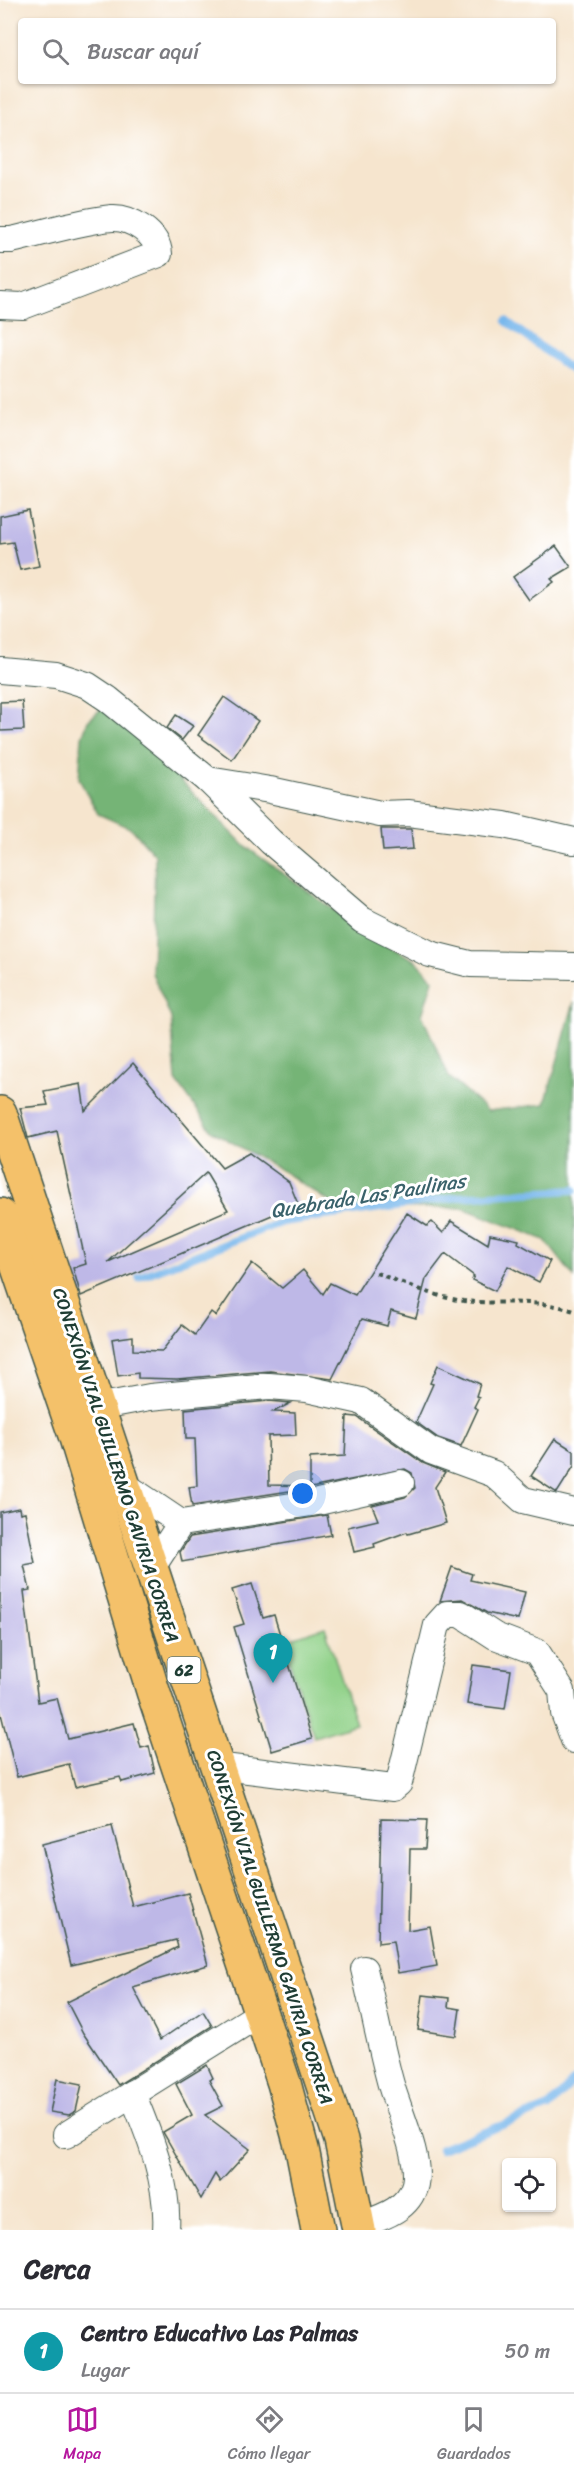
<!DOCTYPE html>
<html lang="es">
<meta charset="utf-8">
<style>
body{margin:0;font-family:Sriracha,sans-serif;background:#f2f2f3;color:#2b2b33}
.controls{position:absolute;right:18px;bottom:18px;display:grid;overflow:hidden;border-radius:6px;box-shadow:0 2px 4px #0004}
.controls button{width:54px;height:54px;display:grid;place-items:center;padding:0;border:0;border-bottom:2px solid #e1e1e2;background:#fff;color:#2b2b33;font:30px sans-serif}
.you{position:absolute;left:303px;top:1494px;width:21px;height:21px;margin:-15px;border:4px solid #fff;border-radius:50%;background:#1a73e8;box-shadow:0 0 0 9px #1a73e833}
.badge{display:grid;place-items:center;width:39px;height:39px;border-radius:50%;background:#b5179e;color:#fff;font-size:20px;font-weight:700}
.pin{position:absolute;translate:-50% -50px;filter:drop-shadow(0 2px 3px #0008)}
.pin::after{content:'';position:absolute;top:32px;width:21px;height:18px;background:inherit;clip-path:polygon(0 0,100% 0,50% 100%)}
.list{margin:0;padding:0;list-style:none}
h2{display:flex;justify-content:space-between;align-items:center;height:78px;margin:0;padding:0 24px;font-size:26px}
h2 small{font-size:20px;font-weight:400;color:#7c7c81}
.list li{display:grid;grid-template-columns:39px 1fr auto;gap:18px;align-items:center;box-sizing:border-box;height:84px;padding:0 24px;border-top:2px solid #e1e1e2}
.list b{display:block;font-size:22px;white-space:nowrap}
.list p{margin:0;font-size:20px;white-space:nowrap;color:#7c7c81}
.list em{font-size:20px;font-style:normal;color:#7c7c81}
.icon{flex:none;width:33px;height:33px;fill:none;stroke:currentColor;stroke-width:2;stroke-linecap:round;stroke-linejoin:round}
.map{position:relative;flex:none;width:574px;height:2230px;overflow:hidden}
.search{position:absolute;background:#fff;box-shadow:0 2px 4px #0004;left:18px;right:18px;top:18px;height:66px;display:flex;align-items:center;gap:15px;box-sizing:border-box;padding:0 21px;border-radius:6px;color:#7c7c81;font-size:22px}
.sheet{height:162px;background:#fff}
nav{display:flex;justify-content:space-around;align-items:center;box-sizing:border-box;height:84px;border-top:2px solid #e1e1e2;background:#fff;font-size:16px;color:#7c7c81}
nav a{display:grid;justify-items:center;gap:3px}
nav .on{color:#b5179e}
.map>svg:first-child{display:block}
.green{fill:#92d28a;stroke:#58885f;stroke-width:1.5}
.forest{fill:#75b476;stroke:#4a7855;stroke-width:1.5}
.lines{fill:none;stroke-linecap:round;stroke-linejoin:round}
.stream{stroke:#79b8ec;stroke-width:8}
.building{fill:#beb8e7;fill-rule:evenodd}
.minor-casing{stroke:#3f564b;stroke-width:28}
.highway-casing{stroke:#3f564b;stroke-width:36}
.path{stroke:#3f564b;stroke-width:4;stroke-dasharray:4.5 4.5;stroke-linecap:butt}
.minor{stroke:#fff;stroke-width:26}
.highway{stroke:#f4c16a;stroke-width:33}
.labels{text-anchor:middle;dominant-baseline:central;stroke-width:6;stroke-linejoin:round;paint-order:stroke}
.shield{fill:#fff;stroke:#627771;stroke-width:1.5}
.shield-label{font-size:16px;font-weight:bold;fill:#1f3d34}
.street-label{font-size:18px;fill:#1f3d34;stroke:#fff}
.water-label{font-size:20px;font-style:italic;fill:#3a626b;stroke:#fff}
</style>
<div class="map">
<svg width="574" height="2230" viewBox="0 0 574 2230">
<rect width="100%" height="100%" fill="#fff"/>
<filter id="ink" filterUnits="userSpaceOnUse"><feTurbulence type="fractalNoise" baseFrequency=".0167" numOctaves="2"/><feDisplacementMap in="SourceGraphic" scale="12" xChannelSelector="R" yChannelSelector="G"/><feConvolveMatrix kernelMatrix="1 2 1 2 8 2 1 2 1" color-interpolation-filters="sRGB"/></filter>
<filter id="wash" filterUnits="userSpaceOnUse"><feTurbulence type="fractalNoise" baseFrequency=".008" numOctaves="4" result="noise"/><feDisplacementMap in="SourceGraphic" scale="24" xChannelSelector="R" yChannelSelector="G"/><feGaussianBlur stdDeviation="1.35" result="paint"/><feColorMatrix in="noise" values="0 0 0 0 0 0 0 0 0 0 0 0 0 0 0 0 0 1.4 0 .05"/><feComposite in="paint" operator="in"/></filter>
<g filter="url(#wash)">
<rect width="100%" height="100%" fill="#f6e5ce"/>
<path class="green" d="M325,1627L356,1724L314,1737L283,1641Z"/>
<path class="forest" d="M101,709L119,718L245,846L373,938L417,961L433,980L422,1015L449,1077L488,1111L545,1104L574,1002V1277L545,1240L463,1208L337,1207L284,1172L212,1131L176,1080L171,1018L152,973L155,855L132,829L98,814L79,779L82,737L88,721Z"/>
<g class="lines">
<g class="stream">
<path d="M506,321L574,372"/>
<path d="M139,1277L282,1222L459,1197L574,1190"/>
<path d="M441,2149L549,2107L574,2081"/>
</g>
</g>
<g id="blocks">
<g class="building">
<path d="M28,510L39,566L20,570L13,542L0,544V516Z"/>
<path d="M556,546L571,567L551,579L554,582L529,600L513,577Z"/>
<path d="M224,697L258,721L232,760L198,735Z"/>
<path d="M22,701L24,730L0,731V702Z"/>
<path d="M176,715L193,726L182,740L167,728Z"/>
<path d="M381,829H411L413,849L383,851Z"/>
<path d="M133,1063L222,1168L249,1153L289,1182L298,1204L81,1296L73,1268L86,1264L57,1131L28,1138L20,1108L48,1105L44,1091L81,1084L85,1111ZM206,1173L228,1210L108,1262Z"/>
<path d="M407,1213L427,1226L432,1222L443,1233L451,1221L488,1244L490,1234L519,1240L518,1243L550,1261L539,1282L508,1266L495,1291L472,1280L474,1276L445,1254L426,1279L416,1318L391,1311L387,1326L362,1319L332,1379L270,1371L177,1379L138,1378V1373L118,1376L112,1339L133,1336V1350L162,1351L182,1325L195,1335L211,1312L216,1316L252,1263L282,1288L303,1270L323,1294L330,1283L355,1295Z"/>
<path d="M438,1365L480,1384L476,1396L479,1397L474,1407L478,1409L461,1446L438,1438L416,1422L433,1384L430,1383Z"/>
<path d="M269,1401L291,1403L273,1412L295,1413L296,1435L268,1436L269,1485L310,1486V1458L345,1456L347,1416L357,1417L423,1463L445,1472L435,1487L446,1523L408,1534L407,1532L374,1544L375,1547L354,1552L348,1527L378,1520L372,1505L405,1497L415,1488L412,1473L405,1469L315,1487L192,1506L189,1487L197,1486L195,1439H186L185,1409Z"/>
<path d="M555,1439L574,1451V1466L557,1493L531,1476Z"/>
<path d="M19,1508L20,1513L25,1512L35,1563L24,1565L30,1590L24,1591L38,1702L57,1698L68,1739L134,1723L141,1748L149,1746L155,1773L122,1782L120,1777L75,1787L69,1764L17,1777L0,1710V1512Z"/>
<path d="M327,1515L331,1535L182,1562L180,1552L190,1537Z"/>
<path d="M452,1567L472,1574L470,1580L525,1592L518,1620L487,1613L462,1599L440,1601Z"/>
<path d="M252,1584L263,1618L274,1615L312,1739L272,1751L234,1627L244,1624L232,1590Z"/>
<path d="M473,1665L511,1670L505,1709L467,1704Z"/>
<path d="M381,1819L427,1820L425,1849H410L408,1930L430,1926L437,1966L398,1973L393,1941L378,1943Z"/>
<path d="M112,1826L133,1907L188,1893L208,1965L133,1987L160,2040L203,2011L212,2026L118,2085L83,2033L67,2002L178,1947L176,1940L71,1965L42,1844Z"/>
<path d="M423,1995L449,1998L448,2007L460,2009L456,2036L418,2030Z"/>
<path d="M207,2065L213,2078L209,2080L223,2106L205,2115L250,2149L220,2182L215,2174L201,2199L163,2132L192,2115L176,2084Z"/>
<path d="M57,2079L82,2084L76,2111L69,2115L50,2112Z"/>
</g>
</g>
</g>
<g filter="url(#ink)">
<use href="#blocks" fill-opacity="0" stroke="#3f564b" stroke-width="1.5"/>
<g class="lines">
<defs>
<g id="minor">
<path d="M0,240H11C44,233 79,221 112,218C131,217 158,234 159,254L23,306L0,305"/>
<path d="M0,670L56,675L87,685L108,699L208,780L271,842L362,920L430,954L470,964L574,966"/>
<path d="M208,780L270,790L380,814L408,813L504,825L574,841"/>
<path d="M97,1407L150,1397L269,1386L307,1389L361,1401L431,1451L494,1474L523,1500L574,1512"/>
<path d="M123,1484L181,1523L318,1502L401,1483"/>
<path d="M151,1569L181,1523"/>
<path d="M216,1766L393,1788L399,1783L437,1625L447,1614H461L495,1636L537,1652L562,1691L564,1713L574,1740"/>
<path d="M132,2093C150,2137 169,2183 166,2230"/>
<path d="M66,2135L261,2013"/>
<path d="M358,2226C380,2218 409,2210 415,2184C421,2156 397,2109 390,2081C380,2044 373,2006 364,1969"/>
</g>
<g id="highway">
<path d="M0,1113L318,2070L341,2140L359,2230"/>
<path d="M0,1215L76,1438L153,1691L284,2083L302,2149L318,2230"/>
</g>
</defs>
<use href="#minor" class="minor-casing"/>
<use href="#highway" class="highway-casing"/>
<path class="path" d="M376,1273C404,1283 434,1297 464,1301C500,1305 539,1298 574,1311"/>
<use href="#minor" class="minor"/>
<use href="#highway" class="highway"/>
</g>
</g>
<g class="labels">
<rect class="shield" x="167.5" y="1657" width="33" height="26" rx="4.5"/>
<g class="shield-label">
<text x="184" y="1670">62</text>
</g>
<g class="street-label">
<text transform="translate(116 1465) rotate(72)">CONEXIÓN VIAL GUILLERMO GAVIRIA CORREA</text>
<text transform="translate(270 1927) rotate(72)">CONEXIÓN VIAL GUILLERMO GAVIRIA CORREA</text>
</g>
<g class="water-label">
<text transform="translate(368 1196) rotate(-9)">Quebrada Las Paulinas</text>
</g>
</g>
</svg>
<div class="controls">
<button><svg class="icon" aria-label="locate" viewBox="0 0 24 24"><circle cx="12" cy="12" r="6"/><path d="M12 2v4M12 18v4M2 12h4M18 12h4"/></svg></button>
</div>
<div class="you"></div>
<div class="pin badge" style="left:273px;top:1683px;background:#0f9aa8">1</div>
<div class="search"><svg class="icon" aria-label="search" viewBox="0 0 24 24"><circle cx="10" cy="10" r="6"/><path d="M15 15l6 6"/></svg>Buscar aquí</div>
</div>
<section class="sheet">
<h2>Cerca<small></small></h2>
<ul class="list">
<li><span class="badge" style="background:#0f9aa8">1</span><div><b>Centro Educativo Las Palmas</b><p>Lugar</p></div><em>50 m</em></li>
</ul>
</section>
<nav>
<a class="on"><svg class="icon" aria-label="map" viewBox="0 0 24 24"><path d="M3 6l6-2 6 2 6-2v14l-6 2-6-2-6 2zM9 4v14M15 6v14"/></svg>Mapa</a>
<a><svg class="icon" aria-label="directions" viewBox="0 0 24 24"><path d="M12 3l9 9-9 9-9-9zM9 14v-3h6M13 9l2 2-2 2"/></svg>Cómo llegar</a>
<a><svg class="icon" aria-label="saved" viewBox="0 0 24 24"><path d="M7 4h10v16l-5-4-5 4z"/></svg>Guardados</a>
</nav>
